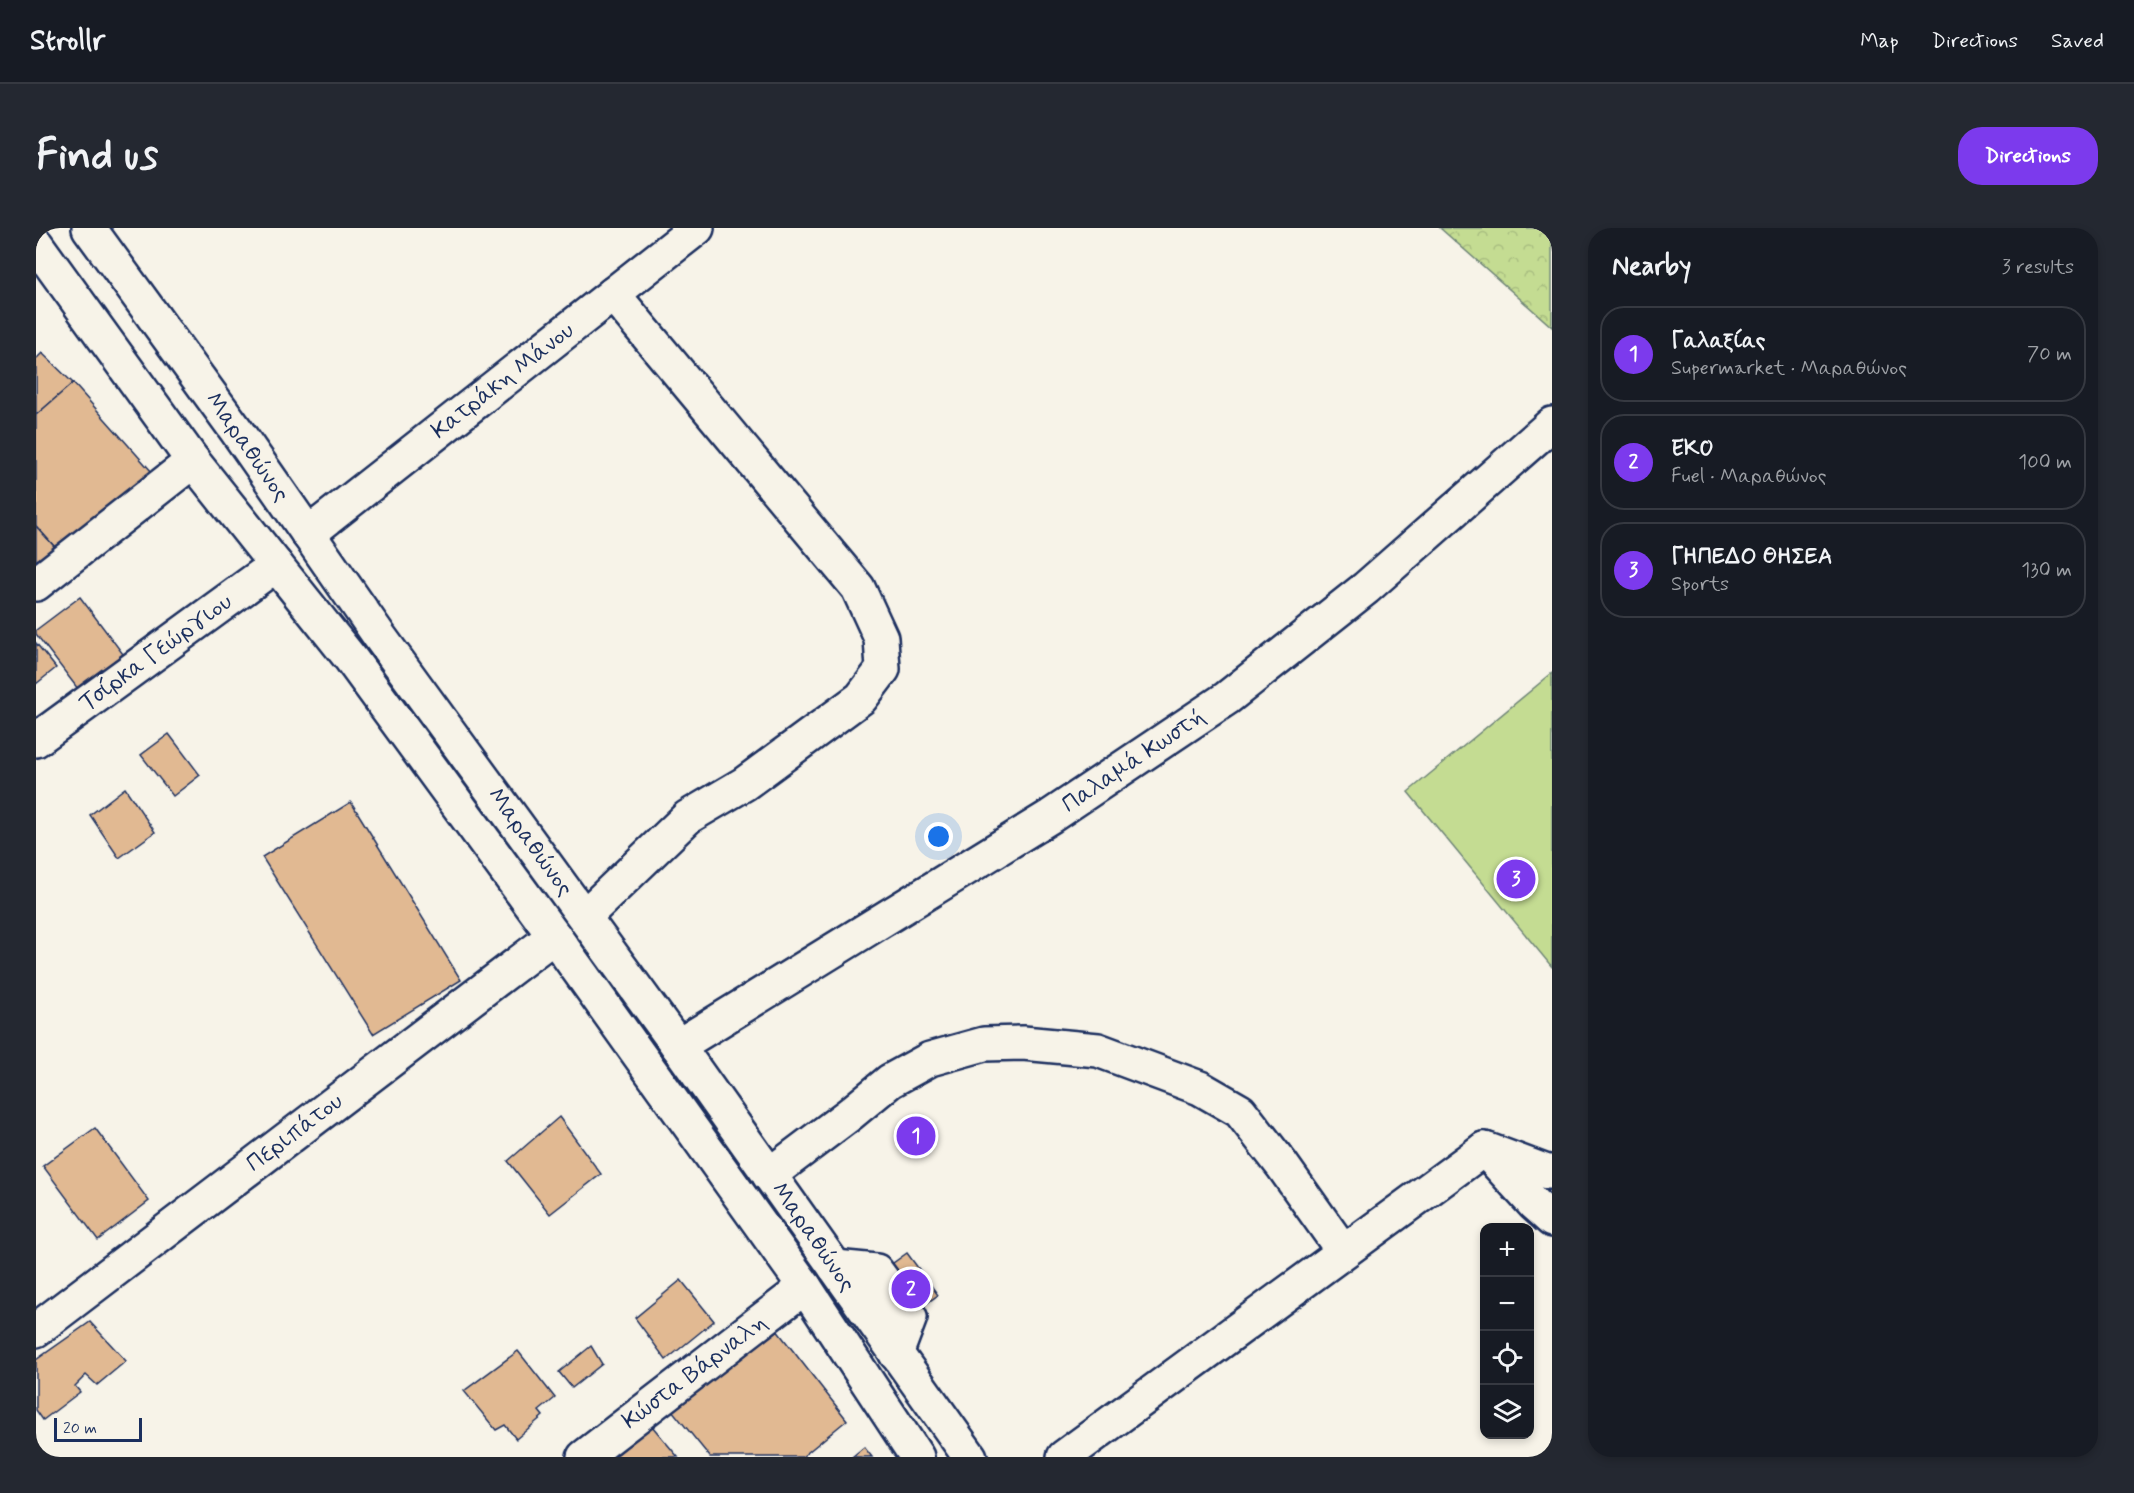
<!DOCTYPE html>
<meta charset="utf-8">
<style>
body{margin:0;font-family:Mynerve,sans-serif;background:#242831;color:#f1f3f6}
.controls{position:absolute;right:18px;bottom:18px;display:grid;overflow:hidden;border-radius:12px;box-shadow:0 3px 9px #0003}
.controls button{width:54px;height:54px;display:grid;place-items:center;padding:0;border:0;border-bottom:2px solid #363941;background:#171b24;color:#f1f3f6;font:30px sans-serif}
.scale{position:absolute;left:18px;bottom:15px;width:88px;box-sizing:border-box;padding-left:6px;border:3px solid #1b2f5e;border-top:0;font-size:16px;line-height:21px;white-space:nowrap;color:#1b2f5e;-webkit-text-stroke:4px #f7f3e8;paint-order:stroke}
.you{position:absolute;left:903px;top:609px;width:21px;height:21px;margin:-15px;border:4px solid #fff;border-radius:50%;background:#1a73e8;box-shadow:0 0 0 9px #1a73e833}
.badge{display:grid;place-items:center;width:39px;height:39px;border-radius:50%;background:#7c3aed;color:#fff;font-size:20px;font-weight:700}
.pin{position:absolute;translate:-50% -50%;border:3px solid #fff;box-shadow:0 2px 6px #0006}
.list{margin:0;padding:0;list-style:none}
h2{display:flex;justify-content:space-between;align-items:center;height:78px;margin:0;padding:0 24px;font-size:26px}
h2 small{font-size:20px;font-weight:400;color:#9ea1a6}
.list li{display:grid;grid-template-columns:39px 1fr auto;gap:18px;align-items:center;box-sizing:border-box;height:96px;margin:0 12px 12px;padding:0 12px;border:2px solid #363941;border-radius:24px}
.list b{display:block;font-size:22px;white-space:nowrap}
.list p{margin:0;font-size:20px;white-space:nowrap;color:#9ea1a6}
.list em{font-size:20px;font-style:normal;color:#9ea1a6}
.icon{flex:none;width:33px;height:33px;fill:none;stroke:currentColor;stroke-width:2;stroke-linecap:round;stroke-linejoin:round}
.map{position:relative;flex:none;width:1516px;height:1229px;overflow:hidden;border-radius:24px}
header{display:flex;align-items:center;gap:36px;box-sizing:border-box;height:84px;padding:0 30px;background:#171b24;border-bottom:2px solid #363941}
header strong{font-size:28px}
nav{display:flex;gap:33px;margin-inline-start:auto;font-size:21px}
.intro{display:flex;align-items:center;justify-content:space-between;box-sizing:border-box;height:144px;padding:0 36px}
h1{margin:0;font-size:42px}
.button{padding:15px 27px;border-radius:24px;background:#7c3aed;color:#fff;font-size:21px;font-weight:700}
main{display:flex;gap:36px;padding:0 36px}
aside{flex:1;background:#171b24;border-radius:24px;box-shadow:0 3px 9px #0003}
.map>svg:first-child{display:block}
.green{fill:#c4dc92;stroke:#708678;stroke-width:1.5}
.forest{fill:url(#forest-crowns);stroke:#708678;stroke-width:1.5}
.building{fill:#e1b992;stroke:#1b2f5e;stroke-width:1.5}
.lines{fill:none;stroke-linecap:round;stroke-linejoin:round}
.minor-casing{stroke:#1b2f5e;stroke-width:38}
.major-casing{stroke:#1b2f5e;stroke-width:38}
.minor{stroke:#f7f3e8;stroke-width:33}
.major{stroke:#f7f3e8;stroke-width:33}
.labels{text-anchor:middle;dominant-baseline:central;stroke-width:5;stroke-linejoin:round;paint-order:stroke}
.street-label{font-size:24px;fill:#1b2f5e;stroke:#f7f3e8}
</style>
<header>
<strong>Strollr</strong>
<nav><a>Map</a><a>Directions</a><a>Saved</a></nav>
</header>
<div class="intro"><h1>Find us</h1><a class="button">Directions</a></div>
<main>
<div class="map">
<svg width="1516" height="1229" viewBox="0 0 1516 1229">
<defs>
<pattern id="forest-crowns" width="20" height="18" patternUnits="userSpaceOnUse" patternTransform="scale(1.5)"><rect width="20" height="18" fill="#c4dc92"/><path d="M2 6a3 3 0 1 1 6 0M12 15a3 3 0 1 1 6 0" fill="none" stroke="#a8bd80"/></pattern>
</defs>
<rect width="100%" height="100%" fill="#f7f3e8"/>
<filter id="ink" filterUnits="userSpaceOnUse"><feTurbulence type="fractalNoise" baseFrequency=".0167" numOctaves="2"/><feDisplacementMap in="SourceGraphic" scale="12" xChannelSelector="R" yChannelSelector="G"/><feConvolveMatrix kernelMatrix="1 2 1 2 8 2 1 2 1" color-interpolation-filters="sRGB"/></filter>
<g filter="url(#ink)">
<path class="green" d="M1516,445V739L1372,564Z"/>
<path class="forest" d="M1404,0H1516V99Z"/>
<g class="building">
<path d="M6,125L37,155L0,187V131Z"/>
<path d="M37,155L116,244L25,326L0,298V187Z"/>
<path d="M0,298L25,326L0,346Z"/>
<path d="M44,369L87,426L42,461L0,406V402Z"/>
<path d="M0,415L20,440L0,456Z"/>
<path d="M133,506L164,547L137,568L105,527Z"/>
<path d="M89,560L119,604L83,630L54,587Z"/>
<path d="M315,574L425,752L337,806L226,629Z"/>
<path d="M523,889L565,946L514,986L472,933Z"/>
<path d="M59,900L113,973L62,1012L7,938Z"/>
<path d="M871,1025L902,1067L877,1085L846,1043Z"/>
<path d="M645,1052L678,1093L630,1132L599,1090Z"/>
<path d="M54,1094L90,1133L61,1157L50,1147L39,1158L44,1164L7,1192L0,1182V1132Z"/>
<path d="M740,1101L811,1192L766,1229H674L635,1181Z"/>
<path d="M555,1118L566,1136L536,1160L523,1144Z"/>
<path d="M482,1123L519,1170L503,1183L507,1188L480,1211L469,1197L460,1202L428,1163Z"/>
<path d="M616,1198L642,1229H578Z"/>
<path d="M828,1219L836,1229H816Z"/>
</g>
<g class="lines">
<defs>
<g id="minor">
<path d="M272,306L661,0"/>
<path d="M0,356L157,233"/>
<path d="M0,512L240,337"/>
<path d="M549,688L652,589L708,556L825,470L847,441L845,410L822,360L577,66"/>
<path d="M642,818L1015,588L1191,470L1330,360L1516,196"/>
<path d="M1448,921L1498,976L1516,992"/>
<path d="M1452,922L1511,944H1516"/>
<path d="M733,947L814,886L854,853L894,831L948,816L987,815L1062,822L1164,860L1204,883L1246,937L1307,1023"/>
<path d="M799,1039L840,1043L874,1089L860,1126"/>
<path d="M0,1102L518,708"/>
<path d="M548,1229L769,1059"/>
<path d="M1028,1229L1448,921"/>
</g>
<g id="major">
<path d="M53,0L200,202L344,409L642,818L934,1229"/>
<path d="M0,16L157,233L315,431L518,708L769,1059L881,1229"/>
</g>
</defs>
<use href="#minor" class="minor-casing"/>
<use href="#major" class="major-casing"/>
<use href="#minor" class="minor"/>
<use href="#major" class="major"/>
</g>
</g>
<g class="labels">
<g class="street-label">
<text transform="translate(467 153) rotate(-38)">Κατράκη Μάνου</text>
<text transform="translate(211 219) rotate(55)">Μαραθώνος</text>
<text transform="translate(120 425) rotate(-36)">Τσίρκα Γεώργιου</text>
<text transform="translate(1098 533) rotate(-34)">Παλαμά Κωστή</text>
<text transform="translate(494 614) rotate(54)">Μαραθώνος</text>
<text transform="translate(259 905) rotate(-37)">Περιπάτου</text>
<text transform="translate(777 1009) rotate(55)">Μαραθώνος</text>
<text transform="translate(659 1144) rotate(-37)">Κώστα Βάρναλη</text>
</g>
</g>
</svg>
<div class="controls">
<button>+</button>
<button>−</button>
<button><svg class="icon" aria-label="locate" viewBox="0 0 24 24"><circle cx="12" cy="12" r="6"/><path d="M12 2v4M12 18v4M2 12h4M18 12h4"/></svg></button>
<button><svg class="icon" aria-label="layers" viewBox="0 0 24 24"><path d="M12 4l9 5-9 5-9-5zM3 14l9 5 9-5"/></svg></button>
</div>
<div class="scale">20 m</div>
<div class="you"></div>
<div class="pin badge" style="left:880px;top:908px">1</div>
<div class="pin badge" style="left:875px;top:1061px">2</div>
<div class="pin badge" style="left:1480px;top:651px">3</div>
</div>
<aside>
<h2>Nearby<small>3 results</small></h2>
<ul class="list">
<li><span class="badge">1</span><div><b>Γαλαξίας</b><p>Supermarket · Μαραθώνος</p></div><em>70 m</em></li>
<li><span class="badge">2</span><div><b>EKO</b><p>Fuel · Μαραθώνος</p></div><em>100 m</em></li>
<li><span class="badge">3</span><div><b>ΓΗΠΕΔΟ ΘΗΣΕΑ</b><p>Sports</p></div><em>130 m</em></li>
</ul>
</aside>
</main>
